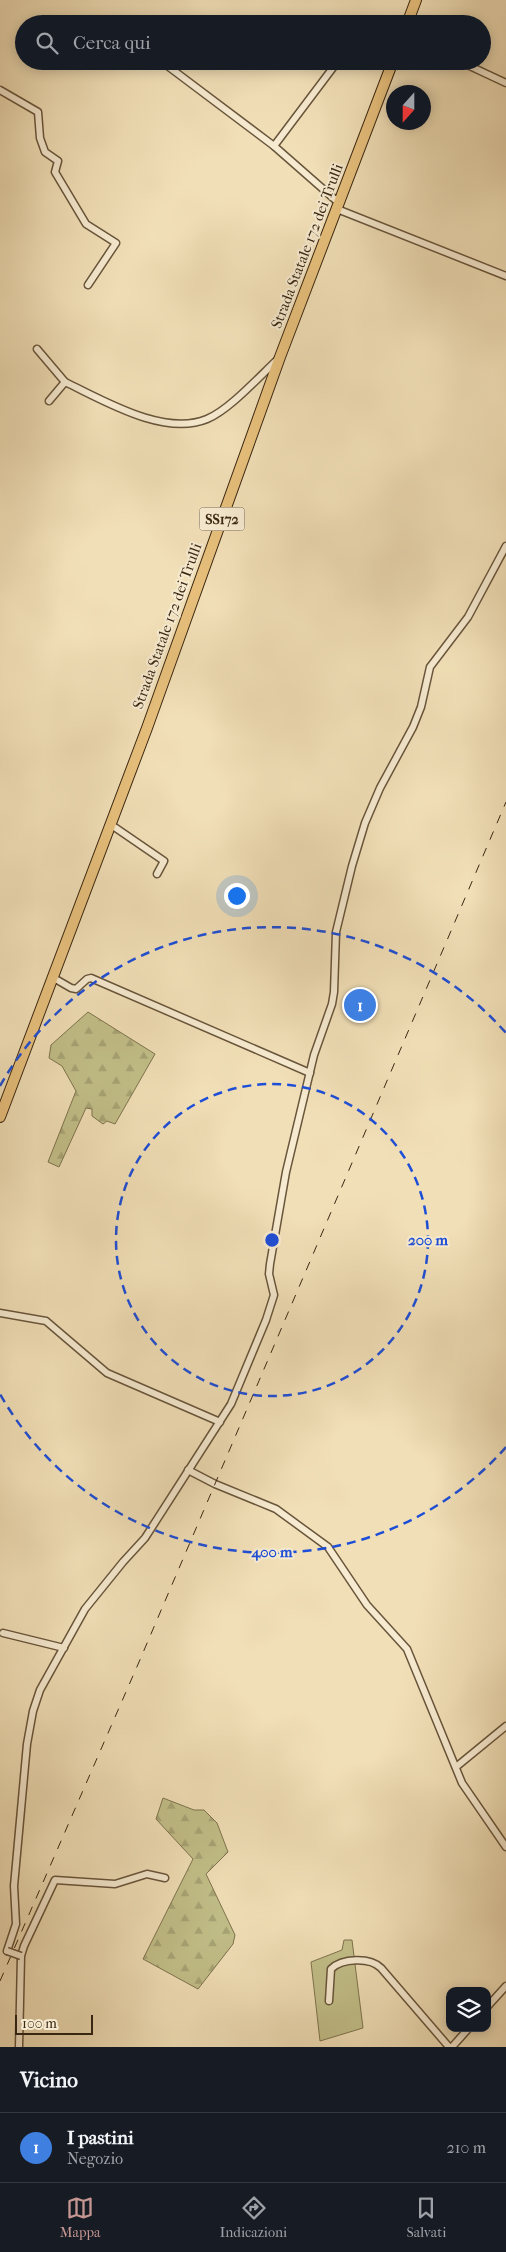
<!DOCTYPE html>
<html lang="it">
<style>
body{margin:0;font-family:"IM FELL French Canon",serif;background:#242831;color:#f1f3f6}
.controls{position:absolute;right:15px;bottom:15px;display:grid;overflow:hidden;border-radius:10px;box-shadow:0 2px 12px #0003}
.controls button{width:45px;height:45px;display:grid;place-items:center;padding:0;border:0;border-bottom:1px solid #363941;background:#171b24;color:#f1f3f6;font:25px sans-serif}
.compass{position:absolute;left:386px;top:85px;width:45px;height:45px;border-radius:50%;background:#171b24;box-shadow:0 2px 12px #0003;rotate:201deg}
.scale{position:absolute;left:15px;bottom:12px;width:78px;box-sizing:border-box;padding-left:5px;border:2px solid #3a2712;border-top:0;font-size:14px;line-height:18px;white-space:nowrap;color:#3a2712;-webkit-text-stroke:4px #f6ead0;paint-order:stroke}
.you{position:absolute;left:236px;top:895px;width:18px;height:18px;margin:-12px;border:4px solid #fff;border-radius:50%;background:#1a73e8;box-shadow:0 0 0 8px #1a73e833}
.badge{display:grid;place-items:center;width:32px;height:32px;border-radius:50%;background:#c59692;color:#fff;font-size:16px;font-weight:700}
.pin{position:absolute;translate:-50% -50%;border:2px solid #fff;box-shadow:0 1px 5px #0006}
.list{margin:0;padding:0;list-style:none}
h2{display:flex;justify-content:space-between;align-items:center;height:65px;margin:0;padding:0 20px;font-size:21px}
h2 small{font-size:16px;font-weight:400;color:#9ea1a6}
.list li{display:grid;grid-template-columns:32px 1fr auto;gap:15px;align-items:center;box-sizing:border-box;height:70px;padding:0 20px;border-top:1px solid #363941}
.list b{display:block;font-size:19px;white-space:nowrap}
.list p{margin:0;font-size:16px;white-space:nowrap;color:#9ea1a6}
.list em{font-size:16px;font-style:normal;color:#9ea1a6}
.icon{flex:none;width:28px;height:28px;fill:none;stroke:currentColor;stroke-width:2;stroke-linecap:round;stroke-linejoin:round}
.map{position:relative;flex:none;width:506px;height:2047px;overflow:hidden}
.search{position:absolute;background:#171b24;box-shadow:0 2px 12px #0003;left:15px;right:15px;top:15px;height:55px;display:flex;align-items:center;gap:12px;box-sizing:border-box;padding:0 18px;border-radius:28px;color:#9ea1a6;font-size:19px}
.sheet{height:135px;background:#171b24}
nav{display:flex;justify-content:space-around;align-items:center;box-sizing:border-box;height:70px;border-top:1px solid #363941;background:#171b24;font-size:14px;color:#9ea1a6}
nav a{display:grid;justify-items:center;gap:2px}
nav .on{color:#c59692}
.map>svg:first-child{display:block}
.grass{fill:#c2bf89;stroke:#7e734e}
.forest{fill:url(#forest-firs);stroke:#7e734e}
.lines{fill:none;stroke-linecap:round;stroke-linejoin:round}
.street-casing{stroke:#68553b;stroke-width:9}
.primary-casing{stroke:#3a2712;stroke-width:12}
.street{stroke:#f6ead0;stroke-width:6}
.primary{stroke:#e8c07c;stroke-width:10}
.rail{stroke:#3a2712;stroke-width:1;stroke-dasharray:9 9;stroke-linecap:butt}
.street-bridge-casing{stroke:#68553b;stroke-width:9;stroke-linecap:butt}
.street-bridge{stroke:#f6ead0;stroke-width:6}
.ring{fill:none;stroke:#1d4ed8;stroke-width:2.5;stroke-dasharray:9 6}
.labels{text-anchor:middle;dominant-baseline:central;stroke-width:4;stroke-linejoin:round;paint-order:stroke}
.shield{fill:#f6ead0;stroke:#72624b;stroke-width:1}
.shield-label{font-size:14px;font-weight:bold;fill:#3a2712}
.street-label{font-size:15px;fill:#3a2712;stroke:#f6ead0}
.centre{fill:#1d4ed8;stroke:#f6ead0;stroke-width:2.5}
.ring-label{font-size:15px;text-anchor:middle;font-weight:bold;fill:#1d4ed8;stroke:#f6ead0;stroke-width:4;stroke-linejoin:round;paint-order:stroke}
</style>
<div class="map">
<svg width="506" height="2047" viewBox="0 0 506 2047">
<defs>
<pattern id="forest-firs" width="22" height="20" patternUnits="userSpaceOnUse" patternTransform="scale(1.25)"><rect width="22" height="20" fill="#c2bf89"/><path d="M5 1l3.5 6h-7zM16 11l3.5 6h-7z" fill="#a7a475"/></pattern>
</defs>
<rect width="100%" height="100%" fill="#f1dfb7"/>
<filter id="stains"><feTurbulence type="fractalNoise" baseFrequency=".004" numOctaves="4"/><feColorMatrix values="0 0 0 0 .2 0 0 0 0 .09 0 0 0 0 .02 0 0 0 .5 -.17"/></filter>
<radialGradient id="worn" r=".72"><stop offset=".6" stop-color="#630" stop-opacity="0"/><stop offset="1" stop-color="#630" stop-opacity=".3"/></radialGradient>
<path class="grass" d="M344,1940H352L363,2028L320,2041L311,1962L342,1950Z"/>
<g class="forest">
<path d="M88,1012L155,1054L115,1124L107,1121L103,1124L92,1116V1109L86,1108L59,1167L48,1162L76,1091L62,1066L49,1058L51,1045Z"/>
<path d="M163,1798L194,1810H204L217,1823L228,1852L206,1874L235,1935L233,1944L198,1989L143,1959L193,1859L156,1819Z"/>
</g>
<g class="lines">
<defs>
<g id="street">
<path d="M161,61L274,146L339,203"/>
<path d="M459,61L506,83"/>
<path d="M0,90L38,112L40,138L45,152L58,161L55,172L86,224L116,243L88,285"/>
<path d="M274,146L338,61"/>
<path d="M337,209L506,276"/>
<path d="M37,349L65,382"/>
<path d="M49,401L65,382C103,400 164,437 207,419C229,410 259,377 277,360"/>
<path d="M110,824L164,861L157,874"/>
<path d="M52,977L71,988L76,989L87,979L91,978L310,1073"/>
<path d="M0,1313L46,1321L107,1373L220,1422"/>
<path d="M188,1470L215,1484L276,1509L328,1547L367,1605L407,1649L462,1783L506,1847"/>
<path d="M3,1633L64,1648"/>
<path d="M456,1767L506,1726"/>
<path d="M7,1951L16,1924L14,1886L27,1744L33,1711L40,1690L85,1609L123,1562L145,1538L231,1404L266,1320L274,1295L269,1274L270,1264L286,1172L314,1055L332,1004L334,992L336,932L352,866L365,823L380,788L413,727L421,707L430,667L468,617L506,546"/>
<path d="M329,2001L331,1969C342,1958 370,1957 381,1968L449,2047"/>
<path d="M487,2007L506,1986"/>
<path d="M19,2047L21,1956L24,1946L55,1880L115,1884L147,1874L165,1878"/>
<path d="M452,2047L469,2028"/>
</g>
<g id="primary">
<path d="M407,24L416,0"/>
<path d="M0,1117L147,728L280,357L393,61"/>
</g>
</defs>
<use href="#street" class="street-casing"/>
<use href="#primary" class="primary-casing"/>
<use href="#street" class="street"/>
<use href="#primary" class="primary"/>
<path class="rail" d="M0,1981L139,1662L506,802"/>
<defs>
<path id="street-bridge" d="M7,1951L21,1956"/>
</defs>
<use href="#street-bridge" class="street-bridge-casing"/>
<use href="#street-bridge" class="street-bridge"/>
</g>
<g class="ring">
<circle cx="272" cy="1240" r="156"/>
<path d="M506 1447A312 312 0 0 1 0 1394M0 1086A312 312 0 0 1 506 1033"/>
</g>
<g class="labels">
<rect class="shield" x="199.5" y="507.5" width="45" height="23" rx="4"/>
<g class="shield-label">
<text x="222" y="519">SS172</text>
</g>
<g class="street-label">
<text transform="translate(307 246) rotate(-69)">Strada Statale 172 dei Trulli</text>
<text transform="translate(167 626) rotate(-70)">Strada Statale 172 dei Trulli</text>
</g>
</g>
<circle cx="272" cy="1240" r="8" class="centre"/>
<g class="ring-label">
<text x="428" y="1245">200 m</text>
<text x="272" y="1557">400 m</text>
</g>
<rect width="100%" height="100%" filter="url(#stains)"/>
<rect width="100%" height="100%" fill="url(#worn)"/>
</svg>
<div class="controls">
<button><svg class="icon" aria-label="layers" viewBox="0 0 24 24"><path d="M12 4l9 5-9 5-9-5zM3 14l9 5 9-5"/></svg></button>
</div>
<svg class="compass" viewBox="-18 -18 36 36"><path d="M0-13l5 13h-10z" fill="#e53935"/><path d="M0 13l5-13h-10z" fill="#9ea1a6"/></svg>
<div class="scale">100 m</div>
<div class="you"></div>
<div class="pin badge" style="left:360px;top:1005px;background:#3f7fe0">1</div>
<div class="search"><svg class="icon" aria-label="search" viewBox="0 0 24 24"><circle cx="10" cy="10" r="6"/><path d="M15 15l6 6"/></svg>Cerca qui</div>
</div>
<section class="sheet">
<h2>Vicino<small></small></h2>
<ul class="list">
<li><span class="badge" style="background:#3f7fe0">1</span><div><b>I pastini</b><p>Negozio</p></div><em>210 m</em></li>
</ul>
</section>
<nav>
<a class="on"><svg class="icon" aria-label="map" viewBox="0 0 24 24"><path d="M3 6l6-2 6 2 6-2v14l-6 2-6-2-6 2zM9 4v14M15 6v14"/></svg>Mappa</a>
<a><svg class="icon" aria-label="directions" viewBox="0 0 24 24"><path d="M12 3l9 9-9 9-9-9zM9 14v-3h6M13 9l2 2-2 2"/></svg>Indicazioni</a>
<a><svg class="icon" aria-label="saved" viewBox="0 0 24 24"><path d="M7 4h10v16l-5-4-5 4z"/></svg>Salvati</a>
</nav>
